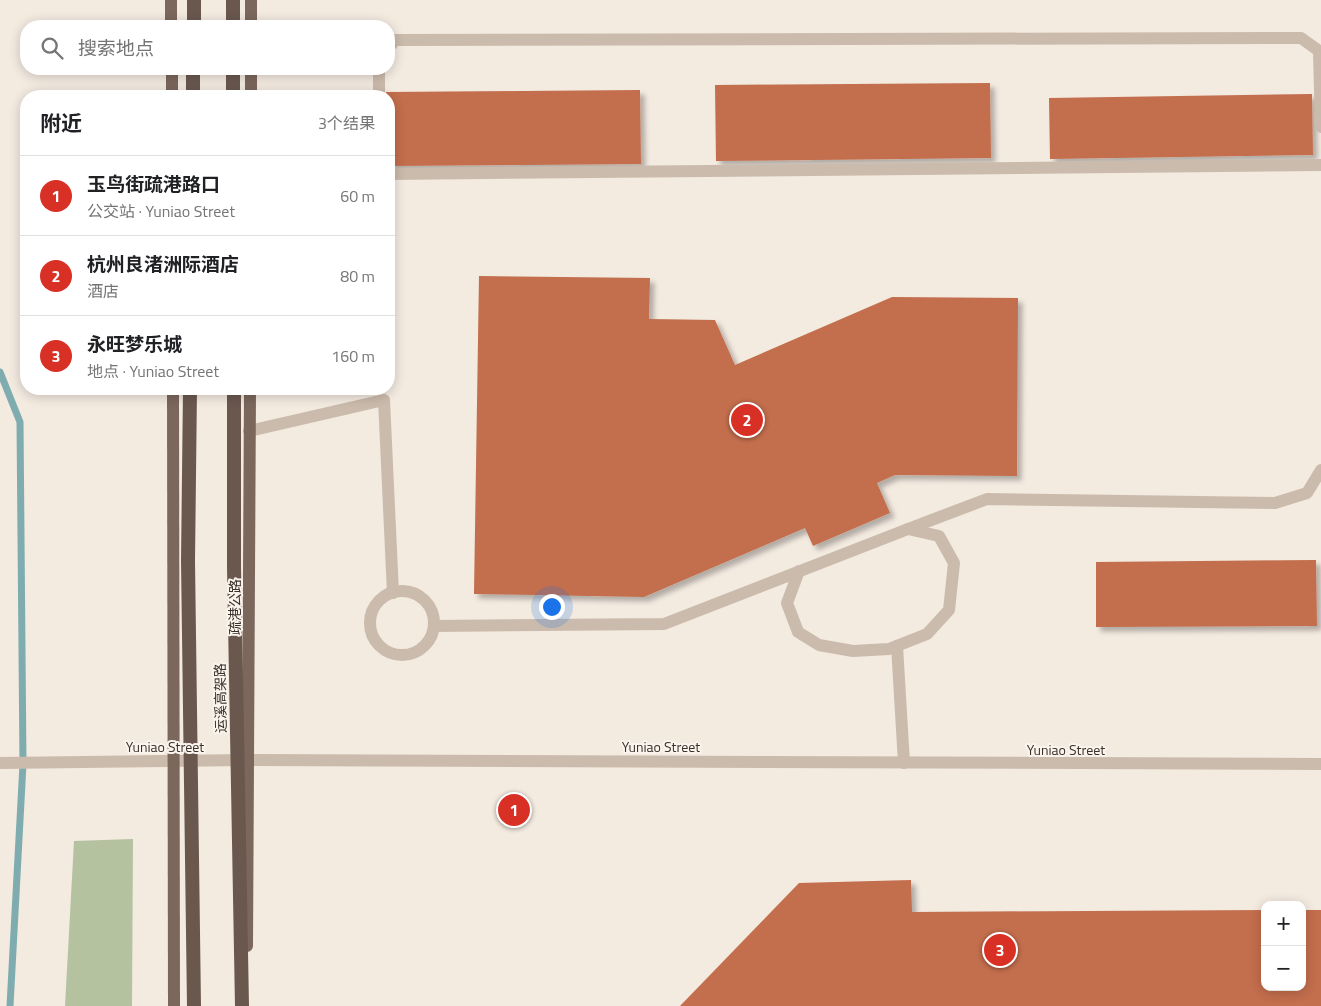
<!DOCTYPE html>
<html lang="zh">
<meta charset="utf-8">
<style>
body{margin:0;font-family:"Titillium Web","Noto Sans SC",sans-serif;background:#f6f6f6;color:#202124}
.controls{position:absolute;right:15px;bottom:15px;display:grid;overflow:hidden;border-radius:10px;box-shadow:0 2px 12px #0003}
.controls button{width:45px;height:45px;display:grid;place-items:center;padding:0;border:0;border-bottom:1px solid #e0e0e0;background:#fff;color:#202124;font:25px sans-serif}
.you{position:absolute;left:551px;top:606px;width:18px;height:18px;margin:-12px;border:4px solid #fff;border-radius:50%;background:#1a73e8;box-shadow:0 0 0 8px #1a73e833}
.badge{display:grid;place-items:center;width:32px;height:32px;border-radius:50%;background:#d93025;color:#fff;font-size:16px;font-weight:700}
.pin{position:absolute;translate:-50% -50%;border:2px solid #fff;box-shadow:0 1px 5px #0006}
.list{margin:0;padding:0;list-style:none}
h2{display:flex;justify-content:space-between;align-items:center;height:65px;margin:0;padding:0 20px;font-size:21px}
h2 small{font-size:16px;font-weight:400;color:#757577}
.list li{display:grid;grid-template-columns:32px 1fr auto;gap:15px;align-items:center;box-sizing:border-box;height:80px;padding:0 20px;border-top:1px solid #e0e0e0}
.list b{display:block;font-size:19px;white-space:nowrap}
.list p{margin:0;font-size:16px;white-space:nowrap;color:#757577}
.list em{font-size:16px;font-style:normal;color:#757577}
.icon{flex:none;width:28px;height:28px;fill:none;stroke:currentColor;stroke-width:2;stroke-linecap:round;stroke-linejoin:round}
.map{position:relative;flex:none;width:1321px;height:1006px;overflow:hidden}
.search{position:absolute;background:#fff;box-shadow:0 2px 12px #0003;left:20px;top:20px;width:375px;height:55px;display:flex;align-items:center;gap:12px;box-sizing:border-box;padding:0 18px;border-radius:20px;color:#757577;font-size:19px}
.panel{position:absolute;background:#fff;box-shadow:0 2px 12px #0003;left:20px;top:90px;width:375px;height:305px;border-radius:20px}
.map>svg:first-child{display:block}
.green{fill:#b5c2a0}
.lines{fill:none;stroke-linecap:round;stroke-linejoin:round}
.stream{stroke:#7facaf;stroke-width:7}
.building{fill:#c36e4d;filter:url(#shadow)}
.service{stroke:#cbbbac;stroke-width:12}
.tertiary{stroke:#cbbbac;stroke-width:12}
.primary{stroke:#7b675c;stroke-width:12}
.trunk{stroke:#6a584f;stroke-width:14}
.trunk-bridge{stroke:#6a584f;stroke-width:14}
.labels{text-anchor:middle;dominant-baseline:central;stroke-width:4;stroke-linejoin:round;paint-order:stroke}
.street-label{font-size:14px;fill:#39302b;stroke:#faf4ed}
</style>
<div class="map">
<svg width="1321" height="1006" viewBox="0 0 1321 1006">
<defs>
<filter id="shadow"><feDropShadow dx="4.5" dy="4.5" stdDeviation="2.5" flood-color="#0004"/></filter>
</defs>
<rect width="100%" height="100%" fill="#f3eae0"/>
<path class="green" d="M133,839L132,1006H65L74,841Z"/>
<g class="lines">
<path class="stream" d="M0,372L20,422L23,764L10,1006"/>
</g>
<g class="building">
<path d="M990,83L991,158L716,161L715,85Z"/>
<path d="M640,90L641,164L389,166V96H386V92Z"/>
<path d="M1312,94L1313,155L1050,159L1049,98Z"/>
<path d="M479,276L650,278L649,319L715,320L735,365L892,297L1018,298L1017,476L895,475L877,483L890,513L813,546L805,528L644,597L474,594Z"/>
<path d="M1316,560L1317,626L1096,627V562Z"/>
<path d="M911,880L912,912L1265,910V987H1302V910H1321V1006H680L799,883Z"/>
</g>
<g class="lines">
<g class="service">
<path d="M389,47L395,40L1301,38L1319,51L1321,127"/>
<path d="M379,69V96"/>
<path d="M389,174L1321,165"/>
<path d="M249,431L384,400L393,593"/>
<path d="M908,529L987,499L1275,503L1307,493L1321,470"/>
<circle cx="402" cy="623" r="32"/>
<path d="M434,626L664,624L908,529L939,536L954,563L949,610L927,634L889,649L853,651L819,645L798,632L787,603L799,571"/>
<path d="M897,646L904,763"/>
</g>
<path class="tertiary" d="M0,763L248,760L1321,764"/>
<g class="primary">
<path d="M171,0V26"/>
<path d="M251,26V0"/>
<path d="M172,69V96"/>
<path d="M251,96V69"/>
<path d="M173,389L174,1006"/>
<path d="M247,946L250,389"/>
</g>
<g class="trunk">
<path d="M233,0V26"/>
<path d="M194,26V0"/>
<path d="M233,69V96"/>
<path d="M193,96V69"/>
</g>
<g class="trunk-bridge">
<path d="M190,389L188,561L194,1006"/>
<path d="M234,389V567L242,1006"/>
</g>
</g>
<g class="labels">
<g class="street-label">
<text transform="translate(234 607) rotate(-90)">疏港公路</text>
<text transform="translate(220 698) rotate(-91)">运溪高架路</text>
<text x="165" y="746">Yuniao Street</text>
<text x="661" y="746">Yuniao Street</text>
<text x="1066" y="749">Yuniao Street</text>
</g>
</g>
</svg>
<div class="controls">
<button>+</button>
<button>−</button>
</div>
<div class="you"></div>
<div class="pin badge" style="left:514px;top:810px">1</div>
<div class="pin badge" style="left:747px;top:420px">2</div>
<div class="pin badge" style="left:1000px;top:950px">3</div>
<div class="search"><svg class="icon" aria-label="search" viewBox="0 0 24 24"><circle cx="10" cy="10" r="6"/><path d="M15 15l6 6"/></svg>搜索地点</div>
<section class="panel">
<h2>附近<small>3个结果</small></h2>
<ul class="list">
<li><span class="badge">1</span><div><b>玉鸟街疏港路口</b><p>公交站 · Yuniao Street</p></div><em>60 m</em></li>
<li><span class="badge">2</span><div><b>杭州良渚洲际酒店</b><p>酒店</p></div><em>80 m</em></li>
<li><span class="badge">3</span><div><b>永旺梦乐城</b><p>地点 · Yuniao Street</p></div><em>160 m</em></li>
</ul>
</section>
</div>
